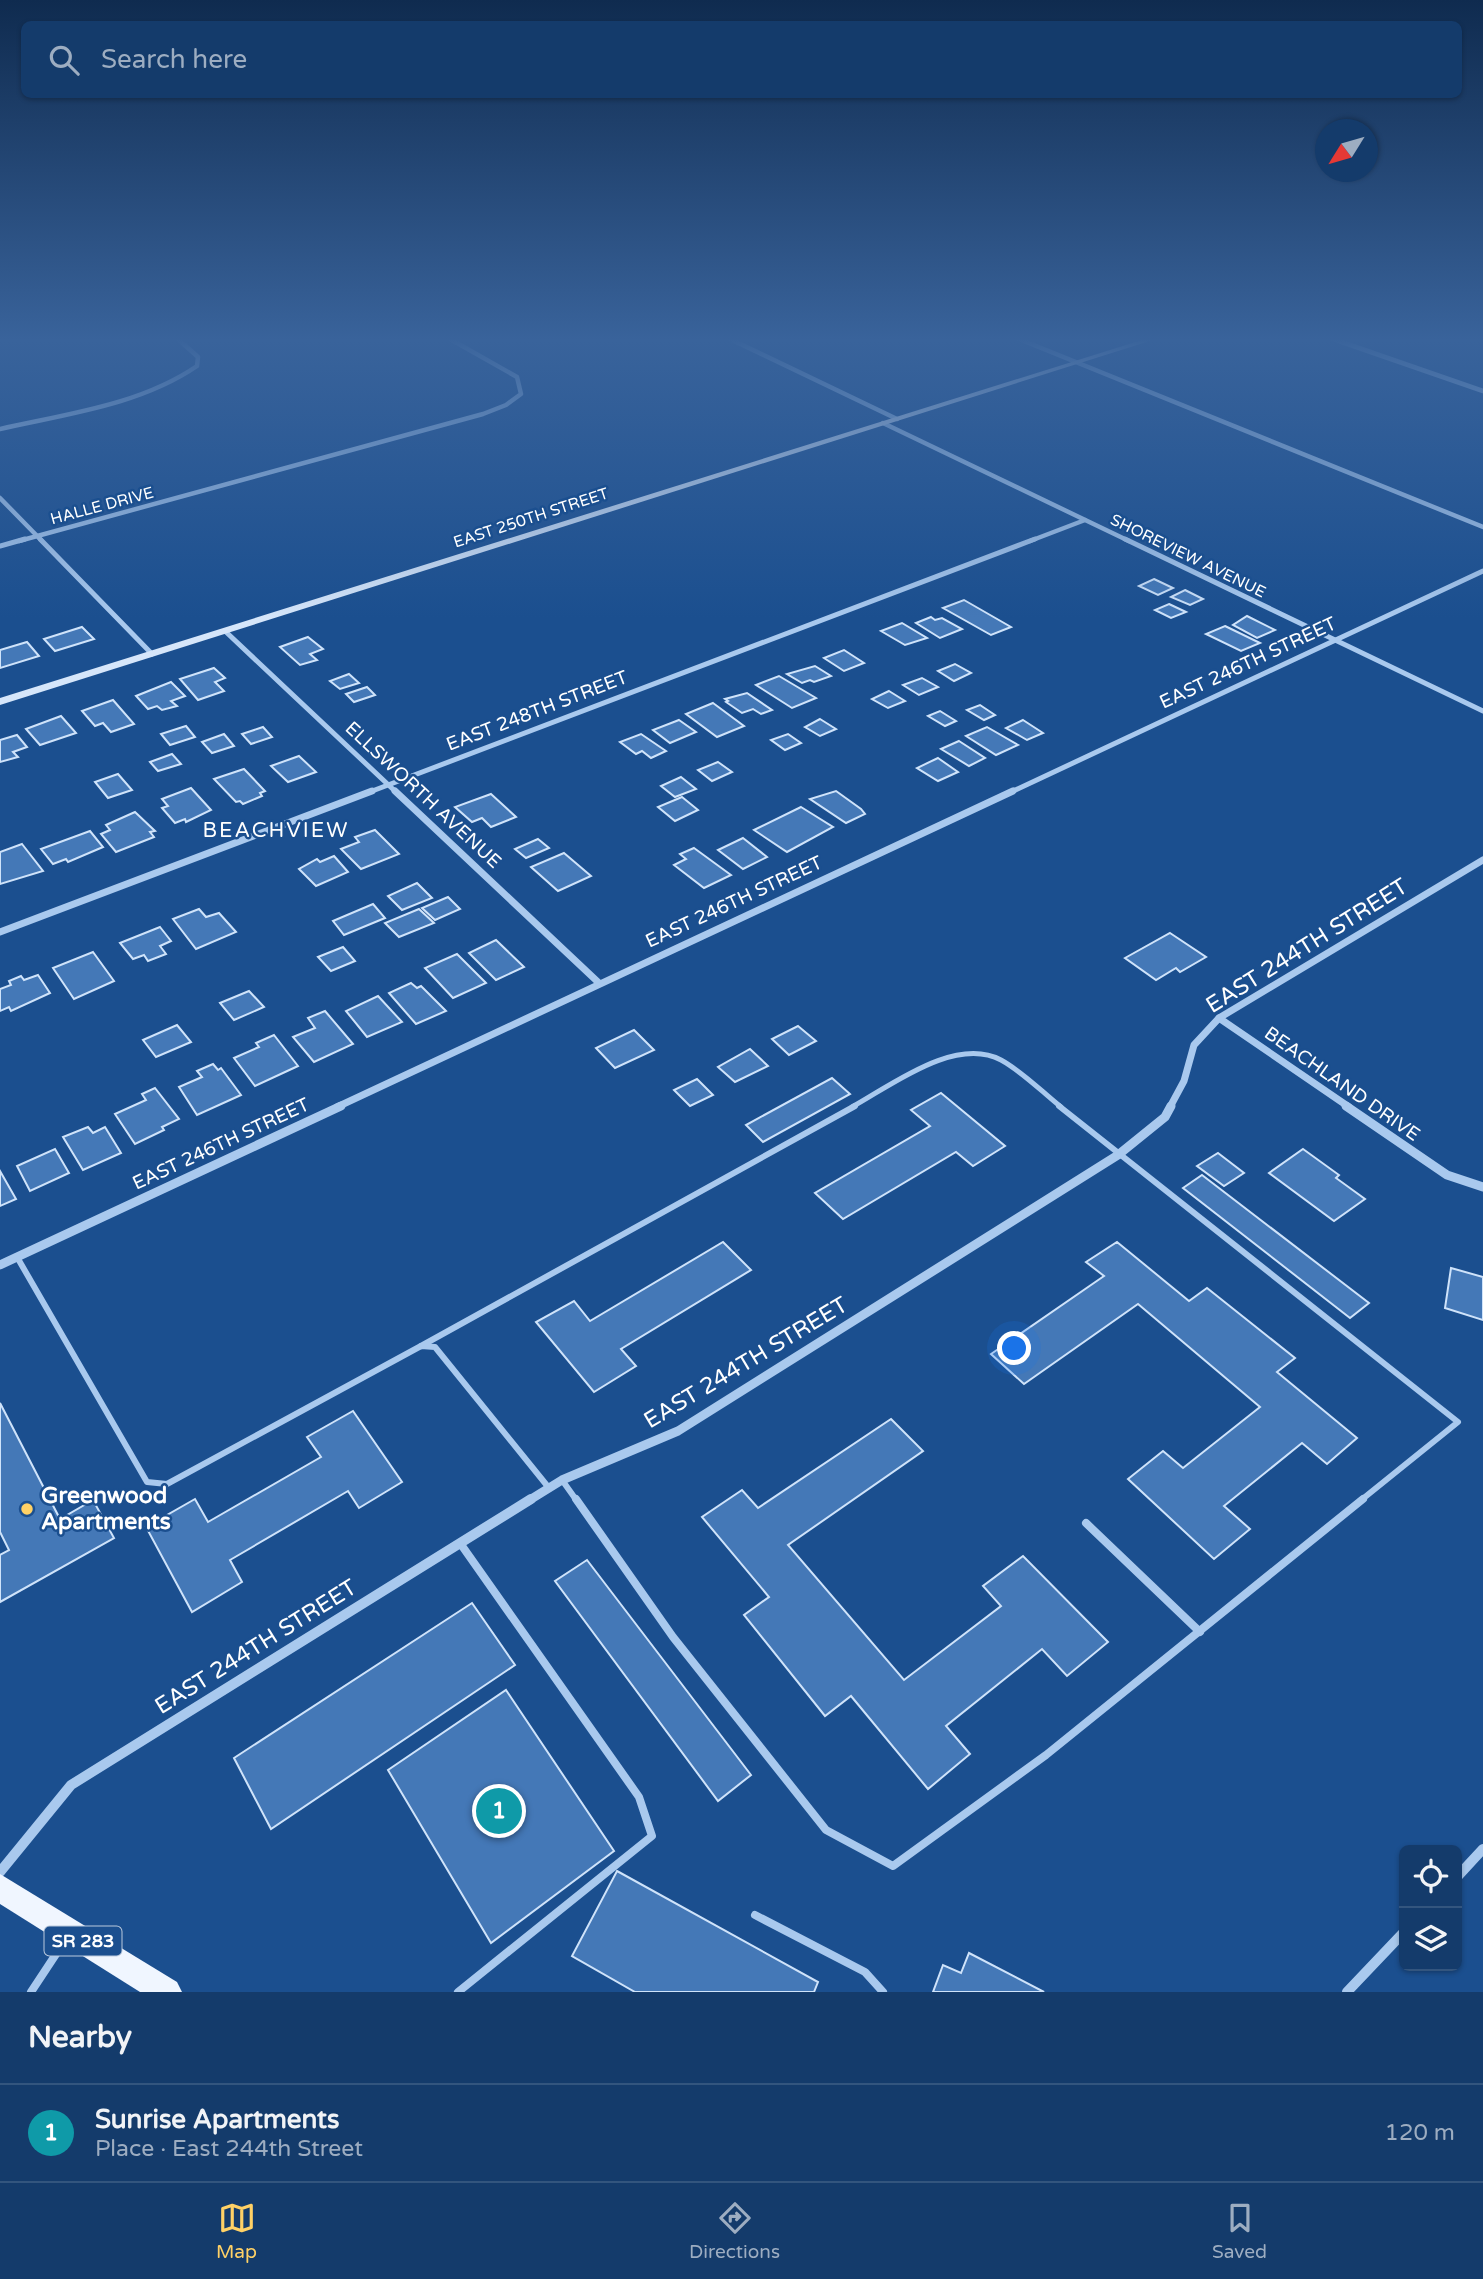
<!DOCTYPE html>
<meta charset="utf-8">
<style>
body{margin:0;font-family:"Varela Round",sans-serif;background:#214673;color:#f1f3f6}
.controls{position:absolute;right:21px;bottom:21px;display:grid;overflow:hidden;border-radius:10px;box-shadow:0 2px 5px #0004}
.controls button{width:63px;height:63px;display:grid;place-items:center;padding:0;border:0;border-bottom:2px solid #33557e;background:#143b6b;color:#f1f3f6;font:35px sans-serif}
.compass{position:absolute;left:1315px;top:119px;width:63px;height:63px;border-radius:50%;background:#143b6b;box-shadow:0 2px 5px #0004;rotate:233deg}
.you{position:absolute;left:1015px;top:1349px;width:24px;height:24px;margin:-18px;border:5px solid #fff;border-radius:50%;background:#1a73e8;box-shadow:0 0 0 10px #1a73e833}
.badge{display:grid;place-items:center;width:46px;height:46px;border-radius:50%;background:#ffd166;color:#fff;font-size:23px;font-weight:700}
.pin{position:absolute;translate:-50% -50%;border:4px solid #fff;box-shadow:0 2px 7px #0006}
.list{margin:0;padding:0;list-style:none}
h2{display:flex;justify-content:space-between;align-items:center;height:91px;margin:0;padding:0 28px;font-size:30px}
h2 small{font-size:23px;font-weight:400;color:#9dadc1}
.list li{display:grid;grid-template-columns:46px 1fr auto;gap:21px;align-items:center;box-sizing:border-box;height:98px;padding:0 28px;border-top:2px solid #33557e}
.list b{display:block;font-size:26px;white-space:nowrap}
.list p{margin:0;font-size:23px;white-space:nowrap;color:#9dadc1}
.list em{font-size:23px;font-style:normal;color:#9dadc1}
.icon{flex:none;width:38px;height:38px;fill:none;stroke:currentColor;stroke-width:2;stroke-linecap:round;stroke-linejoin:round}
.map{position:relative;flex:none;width:1483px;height:1992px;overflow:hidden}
.search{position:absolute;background:#143b6b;box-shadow:0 2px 5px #0004;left:21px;right:21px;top:21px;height:77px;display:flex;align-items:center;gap:18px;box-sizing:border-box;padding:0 24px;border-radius:10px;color:#9dadc1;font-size:26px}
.sheet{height:189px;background:#143b6b}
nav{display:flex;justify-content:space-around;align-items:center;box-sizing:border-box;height:98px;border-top:2px solid #33557e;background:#143b6b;font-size:19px;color:#9dadc1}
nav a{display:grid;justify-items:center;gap:4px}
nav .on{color:#ffd166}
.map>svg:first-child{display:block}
.building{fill:#4478b7;stroke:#cfe3fa;stroke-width:2}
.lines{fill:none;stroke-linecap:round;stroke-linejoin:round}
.lane-far2{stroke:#a9c9ee;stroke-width:5}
.lane-far1{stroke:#a9c9ee;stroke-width:6}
.lane{stroke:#a9c9ee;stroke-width:8}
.street-far4{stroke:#a9c9ee;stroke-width:4.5}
.street-far3{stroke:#a9c9ee;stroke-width:5}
.street-far2{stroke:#a9c9ee;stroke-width:7}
.street-far1{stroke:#a9c9ee;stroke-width:9}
.street{stroke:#a9c9ee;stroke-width:10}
.secondary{fill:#d6e6fa;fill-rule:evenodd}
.primary{fill:#f0f6ff;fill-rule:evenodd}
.poi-dot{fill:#ffd166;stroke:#1b4f8f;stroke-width:2.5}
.labels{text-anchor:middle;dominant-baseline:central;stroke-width:5;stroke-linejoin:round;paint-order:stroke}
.far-street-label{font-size:16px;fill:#fff;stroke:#1b4f8f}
.shield{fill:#1b4f8f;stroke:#bbcadd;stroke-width:2}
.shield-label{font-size:18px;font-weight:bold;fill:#fff}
.street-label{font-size:19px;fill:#fff;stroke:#1b4f8f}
.neighbourhood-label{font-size:21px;letter-spacing:2px;fill:#fff;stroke:#1b4f8f}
.near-street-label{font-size:23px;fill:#fff;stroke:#1b4f8f}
.near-poi-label{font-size:23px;font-weight:bold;fill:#fff;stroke:#1b4f8f;text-anchor:start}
</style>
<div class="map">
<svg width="1483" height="1992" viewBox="0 0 1483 1992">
<rect width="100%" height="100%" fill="#1b4f8f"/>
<g class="building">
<path d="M1154,579L1173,588L1158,595L1139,586Z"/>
<path d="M1185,590L1203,599L1190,605L1171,597Z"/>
<path d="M964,600L1011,627L991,635L943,608Z"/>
<path d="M1169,604L1186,612L1171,618L1155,610Z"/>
<path d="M1247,616L1275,630L1257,638L1233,625Z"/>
<path d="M931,617L935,620L942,618L962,629L940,638L916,623Z"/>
<path d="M902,623L927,638L905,645L881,631Z"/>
<path d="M1225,626L1260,643L1241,651L1206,634Z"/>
<path d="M82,627L94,639L55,651L44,639Z"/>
<path d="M308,637L323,649L310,654L317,660L300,665L280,647Z"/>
<path d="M27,642L39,656L0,668V650Z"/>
<path d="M844,650L864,663L844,671L824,658Z"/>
<path d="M955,664L971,673L954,681L938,671Z"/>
<path d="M815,666L831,676L814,682L810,680L802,683L787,674Z"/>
<path d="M214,668L225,678L215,682L224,691L198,700L180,679Z"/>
<path d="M349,674L359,683L340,689L330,681Z"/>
<path d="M779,676L816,698L792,708L756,685Z"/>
<path d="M922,678L938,687L919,695L903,685Z"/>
<path d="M171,682L185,696L171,701L177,706L162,710L157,706L148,709L136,696Z"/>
<path d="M367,687L375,695L354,702L346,694Z"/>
<path d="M889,691L905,701L888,708L872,699Z"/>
<path d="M747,693L772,710L761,714L753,709L742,713L726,702L728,701L725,699Z"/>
<path d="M113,700L134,724L111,732L103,723L95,726L82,711Z"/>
<path d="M713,703L744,726L717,737L686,714Z"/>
<path d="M980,705L995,715L984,720L967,710Z"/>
<path d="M940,711L956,721L945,726L928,716Z"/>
<path d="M61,716L76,733L40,745L26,729Z"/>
<path d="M820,719L836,729L820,736L805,727Z"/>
<path d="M679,720L696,732L670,743L653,730Z"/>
<path d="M1023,720L1043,733L1027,740L1006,728Z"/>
<path d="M186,726L195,737L170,745L161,734Z"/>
<path d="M263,727L272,737L251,744L242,734Z"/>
<path d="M987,727L1018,745L996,755L966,736Z"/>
<path d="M224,734L234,746L212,753L202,742Z"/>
<path d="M641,734L666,751L651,758L642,751L636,754L620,742Z"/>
<path d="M788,734L801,743L785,750L771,740Z"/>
<path d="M17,735L27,747L13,752L18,757L0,762V740Z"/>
<path d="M959,741L985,758L969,766L941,749Z"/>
<path d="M172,754L181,764L158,771L150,762Z"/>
<path d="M299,756L316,772L288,782L271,766Z"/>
<path d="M938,758L958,772L938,781L917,768Z"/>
<path d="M718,762L732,772L712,781L698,770Z"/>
<path d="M244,769L265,791L260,793L262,796L243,804L240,801L236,802L214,779Z"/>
<path d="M118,774L132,790L108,798L95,782Z"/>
<path d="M681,777L696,789L675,797L661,786Z"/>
<path d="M191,788L211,810L186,822L185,819L175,823L162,808L168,806L162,799Z"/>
<path d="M836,791L861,809L865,814L846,823L810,799Z"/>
<path d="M491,794L516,817L491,827L482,818L472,822L455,807Z"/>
<path d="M682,797L698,810L675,821L658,807Z"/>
<path d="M801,807L833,827L787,852L754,830Z"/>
<path d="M135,812L155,831L150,832L154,837L116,852L101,834L110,830L106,825Z"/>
<path d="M375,830L399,854L361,869L341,849L359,842L355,837Z"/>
<path d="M90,831L103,847L68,862L66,859L53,864L41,849Z"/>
<path d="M743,838L767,857L743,869L718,850Z"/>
<path d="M538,839L549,848L526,858L515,849Z"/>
<path d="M22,844L43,871L0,884V852Z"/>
<path d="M694,848L731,875L704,888L674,865L686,859L680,854Z"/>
<path d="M564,853L591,876L558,891L531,867Z"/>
<path d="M334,856L348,872L316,886L299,869L317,859L320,862Z"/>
<path d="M417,883L432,898L402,910L388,896Z"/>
<path d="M448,897L460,909L435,920L422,908Z"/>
<path d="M373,904L385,918L344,935L333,921Z"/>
<path d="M199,909L206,917L219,913L236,932L196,949L173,919Z"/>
<path d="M419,909L434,923L399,937L385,923Z"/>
<path d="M160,927L171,941L160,946L166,954L148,961L144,955L133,959L120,943Z"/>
<path d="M1170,933L1206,957L1180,972L1176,968L1156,980L1125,958Z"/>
<path d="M496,940L524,967L496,980L469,953Z"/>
<path d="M343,947L355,961L331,971L318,957Z"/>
<path d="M93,952L114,981L74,999L53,968Z"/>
<path d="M457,954L486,983L453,998L425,968Z"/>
<path d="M38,975L50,993L11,1011L9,1007L0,1011V989L11,985L9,981L21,976L24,980Z"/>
<path d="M411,983L417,988L421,986L446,1011L416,1024L389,993Z"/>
<path d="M249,991L264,1007L234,1020L220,1003Z"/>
<path d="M378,996L402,1022L367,1037L346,1011Z"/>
<path d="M325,1011L353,1044L314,1062L293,1037L315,1028L308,1018Z"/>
<path d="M177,1025L191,1042L156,1057L143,1040Z"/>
<path d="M798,1026L816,1041L789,1055L772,1039Z"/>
<path d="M634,1030L654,1050L615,1068L596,1048Z"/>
<path d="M274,1035L298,1066L255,1086L234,1058L259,1047L256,1043Z"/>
<path d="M750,1049L768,1066L735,1082L718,1067Z"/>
<path d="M213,1064L218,1070L221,1068L241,1095L197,1115L179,1087L202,1077L197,1071Z"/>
<path d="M832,1078L850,1094L763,1142L746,1125Z"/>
<path d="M697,1079L713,1095L690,1106L674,1090Z"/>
<path d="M155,1088L179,1119L162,1127L164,1130L135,1144L115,1114L146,1100L142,1094Z"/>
<path d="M941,1093L1005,1146L973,1166L956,1152L843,1219L815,1193L930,1126L911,1110Z"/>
<path d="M88,1127L93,1133L105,1127L121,1153L83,1170L63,1137Z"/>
<path d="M55,1149L69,1173L30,1191L17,1166Z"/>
<path d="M1303,1149L1339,1175L1336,1178L1365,1199L1334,1221L1269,1173Z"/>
<path d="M1218,1153L1244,1173L1224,1186L1197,1166Z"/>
<path d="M0,1171L16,1199L0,1206Z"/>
<path d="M1202,1175L1369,1303L1350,1318L1183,1188Z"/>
<path d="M723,1242L751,1270L621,1349L636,1366L594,1392L536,1322L574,1301L590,1321Z"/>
<path d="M1117,1242L1189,1301L1207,1288L1295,1358L1277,1372L1357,1438L1327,1464L1302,1443L1224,1506L1250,1529L1214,1559L1128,1479L1163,1451L1183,1468L1260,1407L1138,1304L1024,1384L991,1354L1104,1276L1086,1262Z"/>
<path d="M1451,1268L1483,1277V1320L1445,1308Z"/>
<path d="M0,1403L60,1519L93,1500L114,1538L0,1602V1555L9,1550L0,1532Z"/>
<path d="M353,1411L402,1482L359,1508L348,1491L230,1560L242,1582L192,1612L146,1527L195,1499L208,1522L321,1457L307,1437Z"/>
<path d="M891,1419L923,1451L788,1545L904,1680L1001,1606L983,1586L1023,1556L1108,1642L1067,1676L1042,1649L946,1726L970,1754L928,1789L851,1696L825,1716L744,1615L769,1597L702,1517L742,1490L758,1508Z"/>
<path d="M587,1560L751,1775L718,1801L555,1581Z"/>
<path d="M472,1603L515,1665L271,1829L234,1758Z"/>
<path d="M506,1690L614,1851L491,1943L388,1770Z"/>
<path d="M617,1871L818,1982L814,1992H635L572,1956Z"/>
<path d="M969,1953L1044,1992H933L943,1965L961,1973Z"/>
</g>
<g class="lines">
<path class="lane-far2" d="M852,1107C892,1085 955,1036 1001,1060C1023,1072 1042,1092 1061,1107"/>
<g class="lane-far1">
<path d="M1059,1106L1458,1422L1360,1501"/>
<path d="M17,1257L147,1482L167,1484L421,1346L435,1347L549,1488"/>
<path d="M421,1346L855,1106"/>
<path d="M562,1480L577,1501"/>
</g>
<g class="lane">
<path d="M576,1499L673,1637L826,1830L893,1866L1046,1755L1363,1499"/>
<path d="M1086,1523L1200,1632"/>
<path d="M755,1915L865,1972L883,1992"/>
<path d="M31,1992L66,1939"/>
<path d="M458,1992L652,1836L639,1797L460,1543"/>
</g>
<g class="street-far4">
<path d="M730,339L897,419"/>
<path d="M1019,339L1483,527"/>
<path d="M1333,339L1483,391"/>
<path d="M883,423L1129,541"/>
<path d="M0,429C66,414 140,405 197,366L198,357L178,339"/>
<path d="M0,498L42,541"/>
<path d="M19,541L483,414L506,405L521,394L517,377L450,339"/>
<path d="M1030,541L1085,520"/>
</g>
<g class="street-far3">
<path d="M40,539L152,654"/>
<path d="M1125,539L1483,711"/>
<path d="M0,546L25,539"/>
<path d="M225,631L397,793"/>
<path d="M367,793L1035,539"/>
<path d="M1009,793L1483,571"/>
</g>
<g class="street-far2">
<path d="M395,791L599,983"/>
<path d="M0,932L372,791"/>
<path d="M1219,1018L1349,1107"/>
<path d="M337,1107L1013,791"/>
<path d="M1170,1107L1184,1081L1194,1045L1219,1018L1483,860"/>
</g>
<g class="street-far1">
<path d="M1346,1106L1447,1175L1483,1187"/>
<path d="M0,1265L341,1106"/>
<path d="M528,1501L562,1480L678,1431L1118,1155L1165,1117L1171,1106"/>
</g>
<g class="street">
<path d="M0,1872L71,1785L531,1499"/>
<path d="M1457,1877L1483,1849"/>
<path d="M1347,1992L1404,1932"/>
</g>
<path class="secondary" d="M1145,339H1156L0,705V698Z"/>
<path class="primary" d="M0,1874L177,1982L182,1992H140L0,1904Z"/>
</g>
<linearGradient id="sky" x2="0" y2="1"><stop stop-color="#0f2b4f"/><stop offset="0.55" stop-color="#39639b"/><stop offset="1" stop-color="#39639b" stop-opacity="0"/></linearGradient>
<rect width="1483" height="618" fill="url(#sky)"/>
<circle class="poi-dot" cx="27" cy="1509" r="7"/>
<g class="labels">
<g class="far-street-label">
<text transform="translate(102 506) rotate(-15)">HALLE DRIVE</text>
<text transform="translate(531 518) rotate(-18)">EAST 250TH STREET</text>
<text transform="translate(1188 556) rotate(26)">SHOREVIEW AVENUE</text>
</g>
<rect class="shield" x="44.5" y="1926.5" width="77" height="29" rx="5"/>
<g class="shield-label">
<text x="83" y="1941">SR 283</text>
</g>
<g class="street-label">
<text transform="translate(1248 663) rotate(-25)">EAST 246TH STREET</text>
<text transform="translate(537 711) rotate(-21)">EAST 248TH STREET</text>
<text transform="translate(423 795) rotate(43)">ELLSWORTH AVENUE</text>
<text transform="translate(734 902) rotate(-25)">EAST 246TH STREET</text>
<text transform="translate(1342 1084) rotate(35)">BEACHLAND DRIVE</text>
<text transform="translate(221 1144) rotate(-25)">EAST 246TH STREET</text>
</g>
<g class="neighbourhood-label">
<text x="276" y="830">BEACHVIEW</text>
</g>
<g class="near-street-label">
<text transform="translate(1307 946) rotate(-32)">EAST 244TH STREET</text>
<text transform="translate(746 1363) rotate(-31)">EAST 244TH STREET</text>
<text transform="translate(256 1647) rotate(-32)">EAST 244TH STREET</text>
</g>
<g class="near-poi-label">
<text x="41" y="1496">Greenwood<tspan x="41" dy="26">Apartments</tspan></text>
</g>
</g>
</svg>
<div class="controls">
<button><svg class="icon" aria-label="locate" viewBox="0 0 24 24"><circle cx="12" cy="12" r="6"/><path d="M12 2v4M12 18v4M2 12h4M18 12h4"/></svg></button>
<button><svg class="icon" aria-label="layers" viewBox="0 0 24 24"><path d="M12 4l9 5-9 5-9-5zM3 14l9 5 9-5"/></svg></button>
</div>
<svg class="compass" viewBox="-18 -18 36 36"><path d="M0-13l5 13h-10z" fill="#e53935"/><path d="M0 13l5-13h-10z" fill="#9dadc1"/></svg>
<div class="you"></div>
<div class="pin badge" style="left:499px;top:1811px;background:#0f9aa8">1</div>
<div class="search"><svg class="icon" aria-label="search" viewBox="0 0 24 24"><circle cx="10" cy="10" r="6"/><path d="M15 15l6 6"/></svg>Search here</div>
</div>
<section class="sheet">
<h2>Nearby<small></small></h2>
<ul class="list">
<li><span class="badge" style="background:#0f9aa8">1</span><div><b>Sunrise Apartments</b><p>Place · East 244th Street</p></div><em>120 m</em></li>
</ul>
</section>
<nav>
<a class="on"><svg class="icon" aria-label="map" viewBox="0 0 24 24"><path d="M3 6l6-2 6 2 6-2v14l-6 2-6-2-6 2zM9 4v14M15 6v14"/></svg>Map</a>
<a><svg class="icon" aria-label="directions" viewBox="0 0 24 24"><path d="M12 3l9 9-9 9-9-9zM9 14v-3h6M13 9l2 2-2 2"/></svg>Directions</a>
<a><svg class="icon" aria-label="saved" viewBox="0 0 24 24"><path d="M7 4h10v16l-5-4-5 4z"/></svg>Saved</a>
</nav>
